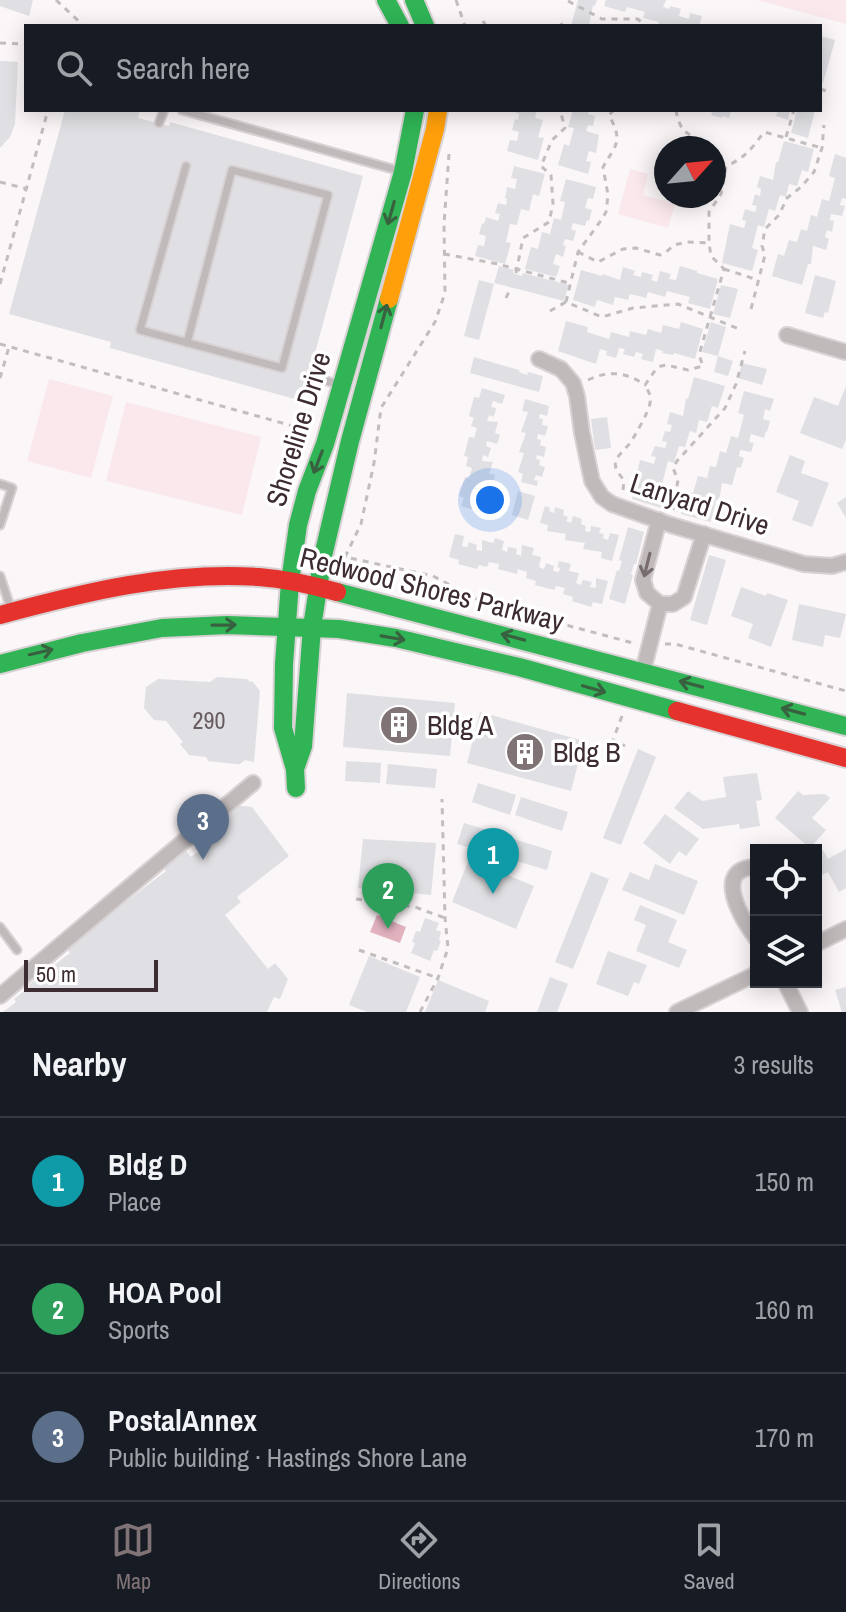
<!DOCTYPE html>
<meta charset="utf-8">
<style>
body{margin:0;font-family:"Archivo Narrow",sans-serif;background:#20242c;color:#f1f3f6}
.controls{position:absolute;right:24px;bottom:24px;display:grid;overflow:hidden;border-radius:0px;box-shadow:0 4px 20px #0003}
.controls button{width:72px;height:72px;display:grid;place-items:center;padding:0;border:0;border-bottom:2px solid #363941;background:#171b24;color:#f1f3f6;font:40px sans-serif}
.compass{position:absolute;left:654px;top:136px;width:72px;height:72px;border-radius:50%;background:#171b24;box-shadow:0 4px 20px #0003;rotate:63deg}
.scale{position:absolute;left:24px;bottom:20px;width:134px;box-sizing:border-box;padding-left:8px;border:4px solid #3d2c31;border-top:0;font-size:22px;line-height:28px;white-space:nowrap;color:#3d2c31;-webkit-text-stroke:6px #fff;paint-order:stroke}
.you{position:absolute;left:490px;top:500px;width:28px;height:28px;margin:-20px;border:6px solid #fff;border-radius:50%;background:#1a73e8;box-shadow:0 0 0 12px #1a73e833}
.badge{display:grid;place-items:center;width:52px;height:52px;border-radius:50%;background:#807376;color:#fff;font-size:26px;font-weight:700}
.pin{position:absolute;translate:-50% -66px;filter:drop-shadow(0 2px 4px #0008)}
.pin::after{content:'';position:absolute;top:42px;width:28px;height:24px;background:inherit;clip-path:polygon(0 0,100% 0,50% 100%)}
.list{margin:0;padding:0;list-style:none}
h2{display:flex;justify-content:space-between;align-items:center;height:104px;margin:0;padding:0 32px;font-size:34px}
h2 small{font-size:26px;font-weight:400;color:#9ea1a6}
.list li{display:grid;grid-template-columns:52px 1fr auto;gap:24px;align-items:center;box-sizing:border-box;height:128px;padding:0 32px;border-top:2px solid #363941}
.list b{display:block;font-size:30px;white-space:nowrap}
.list p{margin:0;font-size:26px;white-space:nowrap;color:#9ea1a6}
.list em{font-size:26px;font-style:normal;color:#9ea1a6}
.icon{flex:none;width:44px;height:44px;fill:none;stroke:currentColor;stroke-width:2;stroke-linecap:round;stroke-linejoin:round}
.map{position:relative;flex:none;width:846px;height:1012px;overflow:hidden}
.search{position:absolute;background:#171b24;box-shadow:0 4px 20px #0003;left:24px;right:24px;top:24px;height:88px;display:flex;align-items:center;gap:20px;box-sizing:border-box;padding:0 28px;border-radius:0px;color:#9ea1a6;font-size:30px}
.sheet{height:488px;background:#171b24}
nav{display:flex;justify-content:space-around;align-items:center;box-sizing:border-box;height:112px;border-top:2px solid #363941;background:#171b24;font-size:22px;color:#9ea1a6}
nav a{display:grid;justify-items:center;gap:4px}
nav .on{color:#807376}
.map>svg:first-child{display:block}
.green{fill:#fae8ec}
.water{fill:#e2b2bf}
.building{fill:#e0e0e4}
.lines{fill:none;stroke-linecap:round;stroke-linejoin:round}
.lane-casing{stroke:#d8d2d4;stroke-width:11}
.street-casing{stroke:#d8d2d4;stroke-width:18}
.fast-casing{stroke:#d8d2d4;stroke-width:22}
.slow-casing{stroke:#d8d2d4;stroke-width:22}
.jam-casing{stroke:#d8d2d4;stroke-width:22}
.path{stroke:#c2bdbe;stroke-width:3;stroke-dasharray:6 6;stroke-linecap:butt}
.lane{stroke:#c0babb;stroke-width:7}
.street{stroke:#c0babb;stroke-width:14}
.fast{stroke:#30b455;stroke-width:18}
.slow{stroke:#ff9f0a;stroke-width:18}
.jam{stroke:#e5322d;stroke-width:18}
.oneway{stroke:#38623f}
.oneway2{stroke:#786c6f}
.labels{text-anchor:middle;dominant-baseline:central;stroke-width:7;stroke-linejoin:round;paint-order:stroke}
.number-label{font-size:24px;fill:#685c60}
.street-label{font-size:28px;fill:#3d2c31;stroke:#fff}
.poi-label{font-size:28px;fill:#3d2c31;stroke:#fff;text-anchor:start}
</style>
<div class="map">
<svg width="846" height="1012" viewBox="0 0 846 1012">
<rect width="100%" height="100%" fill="#fbf6f7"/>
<g class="green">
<path d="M757,0H846V24Z"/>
<path d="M630,169L648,174L643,195L675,204L668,228L618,214Z"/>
<path d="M49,379L113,396L91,478L27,461Z"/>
<path d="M126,402L261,437L242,515L106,481Z"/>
</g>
<path class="water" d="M377,915L406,927L400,943L370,932Z"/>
<g class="building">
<path d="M0,0H33L29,16L0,6Z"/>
<path d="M578,0H597L595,6L593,5L589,26H571Z"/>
<path d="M606,0H666L663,7L670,9V6L681,9L679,16L689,19L690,13L702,16L699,26H658L659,22L643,18L645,12L627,7L625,12L604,6Z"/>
<path d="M820,36L835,40L823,83L820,82Z"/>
<path d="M0,61L18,62L15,124L10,137L0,148Z"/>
<path d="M65,110H140L138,118L169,126L170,122L363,176L302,401L110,348L111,342L9,314Z"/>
<path d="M510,110H537L535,118L543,120L538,137L544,138L538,160L507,151L510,140L517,141L519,132L512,130L515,119L518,120L519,114Z"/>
<path d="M573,110H589L588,114L595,116L593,126L588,125L586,131L599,135L596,153L589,151L586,161L591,162L588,174L558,165L564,144L569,146L574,128L568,127Z"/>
<path d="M713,110H731L729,118L723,116L722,118L711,115Z"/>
<path d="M778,110H790L788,120L776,116Z"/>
<path d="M797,110H815L808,138L791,133Z"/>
<path d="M784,141L814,149L808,172L802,170L797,186L789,184L786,197L780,195L775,211L769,209L764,227L758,225L752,248L758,250L752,271L722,263L730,224L744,228L746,221L742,220L745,209L755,212L757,206L752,205L755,194L760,196L761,189L757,187L760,176L773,180L776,162H778Z"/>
<path d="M835,154L846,158V199L842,198L840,205L845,206L842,216L831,214L830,220L834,221L832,232L827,230L825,237L829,239L826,250L813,246L811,264H808L802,285L772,276L778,254L784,256L789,240L797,242L801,229L807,231L811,215L817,217L822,199L829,201L835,178L829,176Z"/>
<path d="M514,166L545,174L539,196L533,194L529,211L521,209L517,225L510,224L506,242L511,243L505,264L475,256L478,245L484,246L486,236L479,234L482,223L484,224L486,217L498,221L500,214L495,213L498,203L506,205L507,199L505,198L507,187L515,189L517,179L511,178Z"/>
<path d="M566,179L596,187L593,199L588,198L585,208L592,210L589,221L587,220L585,226L573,223L571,229L576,231L573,241L565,239L563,245L566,246L563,257L556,254L553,264L560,266L556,277L525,269L531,247L538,249L542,232L550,234L554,218L561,220L565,202L560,201Z"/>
<path d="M499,266L514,270L513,273L522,276L523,273L569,285L564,301L494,283Z"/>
<path d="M680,266L697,271V273L718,279L710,309L688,303L690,297L667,291L665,297L648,292L646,298L630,294L628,300L615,297L613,305L597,300L595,307L573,300L581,270L602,276L603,274L620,280L623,267L635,271L633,275L641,277L642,272L653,275L651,280L657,282L660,271L671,274L669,279L676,280Z"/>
<path d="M815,275L836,281L828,313L825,312L823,318L805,313Z"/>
<path d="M479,280L494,284L479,340L464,336Z"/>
<path d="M721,285L738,289L730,318L713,314Z"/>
<path d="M566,321L588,327L587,332L609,339L611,332L629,337L630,331L646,335L648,329L661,333L663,325L679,329L681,322L703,329L695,359L674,353L673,355L662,353L663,351L656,349L653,362L641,359L643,354L636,352L634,357L623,354L625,349L619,348L616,358L606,355L607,351L600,349L596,364L558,351Z"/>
<path d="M711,322L726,327L718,356L733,361L728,376L714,372L718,356L702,352Z"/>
<path d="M474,357L519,370V372L527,375L528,372L543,376L539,392L470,373Z"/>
<path d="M742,363L767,369L762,385L738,378Z"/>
<path d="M694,377L725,386L718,408L712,406L707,422L699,420L696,433L690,431L685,447L679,446L674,463L668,461L662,484L667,486L661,508L632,499L640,460L654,464L656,457L651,456L655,446L665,448L667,442L662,441L665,431L670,432L672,425L667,424L670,412L683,416L686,398L688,399Z"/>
<path d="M846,386V440L842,449L800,433L814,397L838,406Z"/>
<path d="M482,388L505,395L502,404L493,401L491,407L496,408L495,413L493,417L489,415L487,421L498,422L495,433L500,435L497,444L487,441L486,446L491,448L488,457L483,455L482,461L493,462L489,473L495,475L493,484L483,482L481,487L486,488L485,494L484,497L479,496L477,501L488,502L485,513L461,506L464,498L459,496L465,477L469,478L472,468L466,466L468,457L464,456L469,437L474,438L477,428L471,426L474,418L469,416L474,397L479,398Z"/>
<path d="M744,391L774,399L770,411L765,409L763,419L770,421L767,432L766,431L764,438L751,434L749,442L754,443L751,452L740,450L739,456L744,458L741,468L737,467L732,485L722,483L719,501L716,500L711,522L681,514L687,491L693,493L698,476L707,478L710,466L716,467L720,451L726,453L731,436L738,438L744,415L738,413Z"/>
<path d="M525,399L549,406L547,416L540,414L539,418L543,419L542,425L548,426L545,436L538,434L537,439L541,440L540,445L546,447L544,457L537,455L536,459L540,460L539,465L545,467L542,477L536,475L534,480L538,481L537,486L521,482L523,474L518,472L524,453L519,452L526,433L521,432L528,412L522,411Z"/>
<path d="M607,417L611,448L595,450L591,419Z"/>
<path d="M790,455L805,461L801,473L829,483L812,527L792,520L799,501L776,492Z"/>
<path d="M518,491L535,496L528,520L512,515Z"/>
<path d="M846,497V518L837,503Z"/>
<path d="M545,506L550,508L549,511L554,513L555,507L564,510L563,515L568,517L566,521L571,523L573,516L582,519L581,524L586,526L585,531L590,532L591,526L601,528L599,533L604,534L603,538L608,540L610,533L619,535L612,561L601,558L602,552L583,549L585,543L565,540L566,534L547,531L548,525L540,523Z"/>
<path d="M628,527L644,532L636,564H634L631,574L633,575L625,604L609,599L617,570L619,571L622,561L619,560Z"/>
<path d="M455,534L464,536L462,546L467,547L469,542L474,544L477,545L476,550L482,551V540L493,543L495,538L504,541L502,550L507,552L508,547L514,548L517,549L516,554L521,556L522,545L534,548L532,555L541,557L539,567L544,569L546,563L554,566L553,571L559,572L560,568L557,567L559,561L571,564L569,571L579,573L576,583L581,585L583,580L592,582L590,587L596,588V578L608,581L602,604L593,602L591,607L572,601L573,597L563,594L565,588L556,586L554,590L535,585L536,581L526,578L527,572L518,569L517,574L498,569L499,564L489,562L487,567L479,565L477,569L458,564L459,560L449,557Z"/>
<path d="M709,555L726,560L707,625L690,620Z"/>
<path d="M741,587L766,596L767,593L788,600L771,647L748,638L753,624L731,616Z"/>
<path d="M799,604L846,614L840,638L825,635L823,647L792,640Z"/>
<path d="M217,677L247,679L250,682L252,681L260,691L254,762L245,760L240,764H236L208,761L206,757L189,755L180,744L183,742L166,721L154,720L144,708L146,687L158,679L210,682Z"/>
<path d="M347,693L455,703L450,756L343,747Z"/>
<path d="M480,712L584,741L571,791L467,763Z"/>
<path d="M638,749L656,757L621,845L603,838Z"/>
<path d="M346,761L381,763L380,783L345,781Z"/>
<path d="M388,764L437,769L435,788L386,784Z"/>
<path d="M757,773L762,800L756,801L760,826L740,829L739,824L703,829L674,808L688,791L702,801L726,797L723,777Z"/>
<path d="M478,783L516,795L510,815L472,802Z"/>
<path d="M798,791L803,795L825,794L830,798L812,818L826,830L810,848L775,818Z"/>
<path d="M521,797L568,812L562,831L515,815Z"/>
<path d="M224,804L252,807L289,856L237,897L241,902L225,915L268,969L275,963L288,979L280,999L274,997L267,1012H3L16,1002L14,999L29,987L28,985L70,953L58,937L85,916L93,927L166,871L158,860L180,843L191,857L222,834Z"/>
<path d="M665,814L699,839L686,856L679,851L670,864L643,843Z"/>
<path d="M464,823L507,836L500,857L457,844Z"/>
<path d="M363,839L436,843L431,895L358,888Z"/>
<path d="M514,839L552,851L547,870L509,859Z"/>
<path d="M846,849V888L839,892L828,872L816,878V854L823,850L828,859Z"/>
<path d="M469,859L534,886L516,929L452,902Z"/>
<path d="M655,864L698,881L684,915L622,890L630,872L649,880Z"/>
<path d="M591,872L609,879L573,969L555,962Z"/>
<path d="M640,905L677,920L668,942L687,950L679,968L636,951L646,925L634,920Z"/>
<path d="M425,918L439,923L436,930L441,932L439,940L441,941L437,951L434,950L430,961L411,953L415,943L412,942L416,931L420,932Z"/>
<path d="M608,951L647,965L639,984L634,982L628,996L596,984Z"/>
<path d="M369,956L420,977L406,1012H367L349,1005Z"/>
<path d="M550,977L568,984L557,1012H537Z"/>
<path d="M438,980L489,1001L485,1012H425Z"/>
<path d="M846,987V1012H842L835,990Z"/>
</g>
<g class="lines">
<defs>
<g id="lane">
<path d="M182,110L400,171"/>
<path d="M159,123L164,110"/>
<path d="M186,166L140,330L282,368L328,195L232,170L187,343"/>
<path d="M311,377L342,385"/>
<path d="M0,484L12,488L0,525"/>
<path d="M0,576L11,609"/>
<path d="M0,927L17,950"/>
</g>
<g id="street">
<path d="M787,335L846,352"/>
<path d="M539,359L561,369L573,383L577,396L582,433L592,481L602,497L612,504L671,525L804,564L832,566L846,562"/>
<path d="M659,520L643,580L647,593L660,604H673L684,597L704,534"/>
<path d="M643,671L660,604"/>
<path d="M756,867C711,868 742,920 756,938"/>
<path d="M816,944L846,929"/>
<path d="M785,982L800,1012"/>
<path d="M0,996L253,783"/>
<path d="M677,1012L756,974"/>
</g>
<g id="fast">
<path d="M386,0L400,26"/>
<path d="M414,0L425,26"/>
<path d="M337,592L846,726"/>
<path d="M0,664L82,643L162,628L227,625L339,629L396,638L519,667L677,711"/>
<path d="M295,769L283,728L284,664L290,582L298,525L307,491L325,444L403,172L415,110"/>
<path d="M296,788L295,769L303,746L312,627L323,556L350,441L389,299"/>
</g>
<path id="slow" d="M389,299L435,129L438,110"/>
<g id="jam">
<path d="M0,615C85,592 170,571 259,577C285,579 312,585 337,592"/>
<path d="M677,711L846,758"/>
</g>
</defs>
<use href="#lane" class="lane-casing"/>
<use href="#street" class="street-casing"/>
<use href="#fast" class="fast-casing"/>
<use href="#slow" class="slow-casing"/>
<use href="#jam" class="jam-casing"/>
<g class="path">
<path d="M56,0L84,26"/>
<path d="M456,0L465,26"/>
<path d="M568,1L602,19H638L645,26"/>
<path d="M483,21L486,26"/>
<path d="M561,23L562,26"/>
<path d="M0,43L26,44"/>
<path d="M820,89L830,92"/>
<path d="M614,110L609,115C623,142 617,143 603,167L608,195L606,212L602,219L578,252L566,302L602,317L633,308L678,304L739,329"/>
<path d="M676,110C681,140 693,132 712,148"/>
<path d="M786,137L794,110"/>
<path d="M714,150L726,167"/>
<path d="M449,154L444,224L445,293L435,322L381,408L374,463L361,524L345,557L433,576L484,603L633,643"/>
<path d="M0,182L27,189"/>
<path d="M578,252L598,262L623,249L636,248L660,255L665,253L674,245L687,242L709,243"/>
<path d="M444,254L498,264L572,284"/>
<path d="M724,269L758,280"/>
<path d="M516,273L523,238L549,222L553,204L551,175L541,166L552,140L565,128L560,110"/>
<path d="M0,284L48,110"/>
<path d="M506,298L511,287"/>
<path d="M751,309L765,255L762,246L765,229L779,215L787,198L801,187L814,172L822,148L824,125"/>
<path d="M550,311L566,302"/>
<path d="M0,344L300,428"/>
<path d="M0,378L9,347"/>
<path d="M588,380C609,370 626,372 645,385L656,369L661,366L666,365L688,370L703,366L699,355L724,269L711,256L709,243V212L721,194L726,167C747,155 750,151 764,132L822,148"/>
<path d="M623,490L624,480C607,461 618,458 630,443C635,436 649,411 650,403C652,396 648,391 645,385"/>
<path d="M673,510L678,480L673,468L677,461L725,408L736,384L745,351"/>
<path d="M665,644H675L846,691"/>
<path d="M622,716L613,740L625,746"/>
<path d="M356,899L415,907L445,918"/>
<path d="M359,950L438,978"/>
<path d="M420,1012L438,978L448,948L445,918L442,799"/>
</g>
<use href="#lane" class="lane"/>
<use href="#street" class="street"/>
<use href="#fast" class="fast"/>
<use href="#slow" class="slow"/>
<use href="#jam" class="jam"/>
</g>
<defs><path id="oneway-shaft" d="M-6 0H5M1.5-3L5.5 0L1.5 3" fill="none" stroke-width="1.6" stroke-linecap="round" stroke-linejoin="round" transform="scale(2)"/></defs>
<g class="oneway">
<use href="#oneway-shaft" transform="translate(391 213) rotate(106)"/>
<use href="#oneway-shaft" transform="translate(384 316) rotate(-75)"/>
<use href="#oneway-shaft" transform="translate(318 462) rotate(111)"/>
<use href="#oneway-shaft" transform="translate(224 625) rotate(-1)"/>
<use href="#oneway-shaft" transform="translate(513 637) rotate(-165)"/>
<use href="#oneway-shaft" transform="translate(393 638) rotate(10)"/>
<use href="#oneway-shaft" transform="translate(41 652) rotate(-13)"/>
<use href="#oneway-shaft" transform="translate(691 684) rotate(-165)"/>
<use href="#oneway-shaft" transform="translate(594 689) rotate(16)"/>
<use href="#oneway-shaft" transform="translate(793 711) rotate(-165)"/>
</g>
<use class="oneway2" href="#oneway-shaft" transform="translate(647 565) rotate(104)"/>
<defs>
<symbol id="building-disc" viewBox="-11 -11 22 22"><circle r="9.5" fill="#807376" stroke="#fff"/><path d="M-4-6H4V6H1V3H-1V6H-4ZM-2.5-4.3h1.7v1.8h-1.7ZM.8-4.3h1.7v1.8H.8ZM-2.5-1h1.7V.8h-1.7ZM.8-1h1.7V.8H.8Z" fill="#fff"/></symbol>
</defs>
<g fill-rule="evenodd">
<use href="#building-disc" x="377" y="703" width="44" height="44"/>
<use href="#building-disc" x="503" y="730" width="44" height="44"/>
</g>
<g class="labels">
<g class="number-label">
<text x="209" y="720">290</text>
</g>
<g class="street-label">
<text transform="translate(298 429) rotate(-73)">Shoreline Drive</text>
<text transform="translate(700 504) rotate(18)">Lanyard Drive</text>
<text transform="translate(432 589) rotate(14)">Redwood Shores Parkway</text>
</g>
<g class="poi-label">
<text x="427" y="725">Bldg A</text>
<text x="553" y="752">Bldg B</text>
</g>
</g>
</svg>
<div class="controls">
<button><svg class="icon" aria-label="locate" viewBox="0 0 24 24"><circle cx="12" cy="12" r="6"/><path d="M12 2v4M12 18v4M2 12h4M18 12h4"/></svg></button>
<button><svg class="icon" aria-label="layers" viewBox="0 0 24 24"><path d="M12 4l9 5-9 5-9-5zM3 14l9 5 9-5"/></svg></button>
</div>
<svg class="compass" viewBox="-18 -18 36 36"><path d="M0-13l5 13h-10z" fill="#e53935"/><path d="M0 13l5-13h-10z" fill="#9ea1a6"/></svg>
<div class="scale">50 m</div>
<div class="you"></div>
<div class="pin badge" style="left:493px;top:894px;background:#0f9aa8">1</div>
<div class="pin badge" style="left:388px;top:929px;background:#2e9e5b">2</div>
<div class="pin badge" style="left:203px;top:860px;background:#5c6f8a">3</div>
<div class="search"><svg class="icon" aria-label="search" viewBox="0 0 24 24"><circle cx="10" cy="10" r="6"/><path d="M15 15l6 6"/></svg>Search here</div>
</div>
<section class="sheet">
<h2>Nearby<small>3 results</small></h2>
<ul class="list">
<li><span class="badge" style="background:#0f9aa8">1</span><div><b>Bldg D</b><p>Place</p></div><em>150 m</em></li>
<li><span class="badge" style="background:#2e9e5b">2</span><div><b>HOA Pool</b><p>Sports</p></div><em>160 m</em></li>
<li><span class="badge" style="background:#5c6f8a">3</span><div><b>PostalAnnex</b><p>Public building · Hastings Shore Lane</p></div><em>170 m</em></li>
</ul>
</section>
<nav>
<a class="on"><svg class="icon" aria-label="map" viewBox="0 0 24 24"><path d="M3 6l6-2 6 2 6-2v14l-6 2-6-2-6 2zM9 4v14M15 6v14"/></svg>Map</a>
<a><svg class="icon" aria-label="directions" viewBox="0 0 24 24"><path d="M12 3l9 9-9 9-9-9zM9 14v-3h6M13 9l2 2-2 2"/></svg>Directions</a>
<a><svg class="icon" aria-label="saved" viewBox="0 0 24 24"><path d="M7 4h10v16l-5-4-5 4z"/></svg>Saved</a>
</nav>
